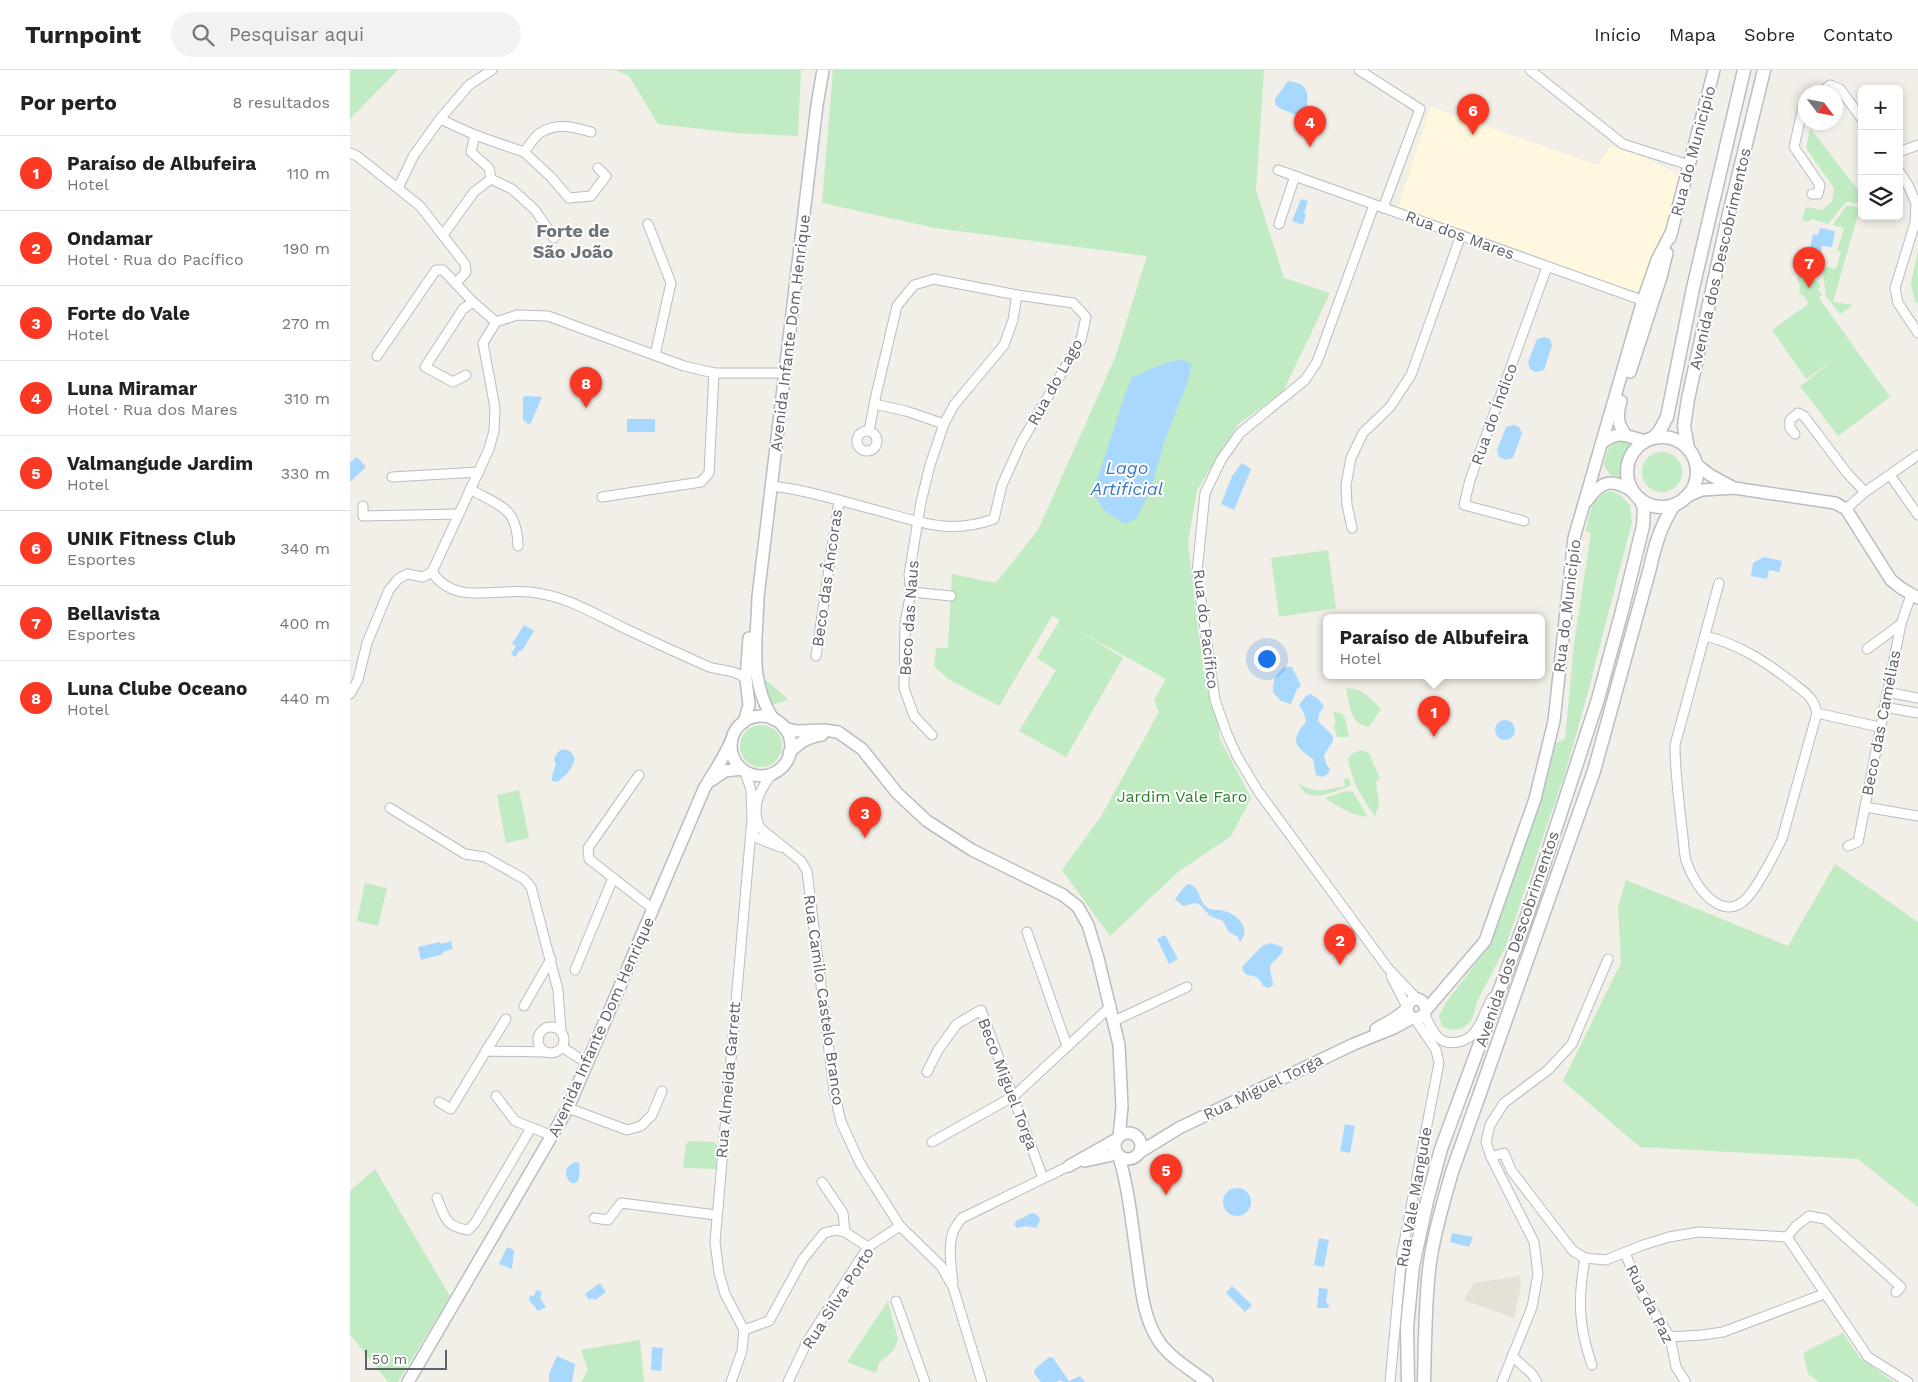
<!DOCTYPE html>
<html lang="pt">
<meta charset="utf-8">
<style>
body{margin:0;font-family:"Work Sans",sans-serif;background:#f2f2f2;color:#222}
.controls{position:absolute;right:15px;top:15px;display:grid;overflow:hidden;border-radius:8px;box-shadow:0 2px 8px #0003}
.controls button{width:45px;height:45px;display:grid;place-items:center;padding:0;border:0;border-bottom:1px solid #e0e0e0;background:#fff;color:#222;font:25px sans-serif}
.compass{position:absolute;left:1448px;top:15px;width:45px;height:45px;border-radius:50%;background:#fff;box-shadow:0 2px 8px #0003;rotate:122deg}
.scale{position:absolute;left:15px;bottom:12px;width:82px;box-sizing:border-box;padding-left:5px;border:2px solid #5e6268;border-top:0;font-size:14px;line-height:18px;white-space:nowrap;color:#5e6268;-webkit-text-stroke:4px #fff;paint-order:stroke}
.you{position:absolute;left:916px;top:588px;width:18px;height:18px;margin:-12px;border:4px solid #fff;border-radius:50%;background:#1a73e8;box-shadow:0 0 0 8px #1a73e833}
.badge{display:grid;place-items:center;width:32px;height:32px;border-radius:50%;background:#fa3824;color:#fff;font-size:16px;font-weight:700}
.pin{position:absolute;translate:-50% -41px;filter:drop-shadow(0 1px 2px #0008)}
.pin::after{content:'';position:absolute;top:26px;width:18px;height:15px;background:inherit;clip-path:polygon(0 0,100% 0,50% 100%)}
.popup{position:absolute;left:973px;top:544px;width:222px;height:65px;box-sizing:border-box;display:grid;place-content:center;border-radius:8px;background:#fff;filter:drop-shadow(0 1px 4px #0005);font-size:16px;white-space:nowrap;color:#767676}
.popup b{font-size:19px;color:#222}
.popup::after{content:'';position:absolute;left:50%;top:100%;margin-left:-10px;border:10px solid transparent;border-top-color:#fff}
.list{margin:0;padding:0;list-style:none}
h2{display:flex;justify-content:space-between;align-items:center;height:65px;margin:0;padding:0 20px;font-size:21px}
h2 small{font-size:16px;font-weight:400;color:#767676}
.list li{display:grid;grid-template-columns:32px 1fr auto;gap:15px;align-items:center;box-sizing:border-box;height:75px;padding:0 20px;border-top:1px solid #e0e0e0}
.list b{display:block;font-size:19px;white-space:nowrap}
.list p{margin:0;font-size:16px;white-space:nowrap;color:#767676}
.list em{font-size:16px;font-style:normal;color:#767676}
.icon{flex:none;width:28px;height:28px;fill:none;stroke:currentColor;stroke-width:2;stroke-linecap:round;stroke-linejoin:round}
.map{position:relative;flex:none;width:1568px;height:1312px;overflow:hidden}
header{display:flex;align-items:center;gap:30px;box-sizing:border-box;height:70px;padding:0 25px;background:#fff;border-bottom:1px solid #e0e0e0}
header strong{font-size:24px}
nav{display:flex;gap:28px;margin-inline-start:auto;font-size:18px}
.search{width:350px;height:45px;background:#f2f2f2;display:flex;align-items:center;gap:12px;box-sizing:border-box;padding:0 18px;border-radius:28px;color:#767676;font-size:19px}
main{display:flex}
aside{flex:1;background:#fff}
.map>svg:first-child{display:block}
.commercial{fill:#fff8de}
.education{fill:#e4e1d7}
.green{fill:#c1ebc2}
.water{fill:#a9d8ff}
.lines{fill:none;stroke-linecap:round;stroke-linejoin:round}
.minor-casing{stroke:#b9bcc1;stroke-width:11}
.tertiary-casing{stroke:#b9bcc1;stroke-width:14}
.secondary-casing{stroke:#babdc3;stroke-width:15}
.minor{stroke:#fff;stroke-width:9}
.tertiary{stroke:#fff;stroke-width:11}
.secondary{stroke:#fff;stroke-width:12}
.labels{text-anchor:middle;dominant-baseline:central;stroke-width:4;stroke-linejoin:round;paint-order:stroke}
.street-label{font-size:16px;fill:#5e6268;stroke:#fff}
.park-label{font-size:16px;fill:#2b8130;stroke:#fff}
.neighbourhood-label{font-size:18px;font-weight:bold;fill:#6f747a;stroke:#fff}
.water-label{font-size:18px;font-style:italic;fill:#3a78bd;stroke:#fff}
</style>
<header>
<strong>Turnpoint</strong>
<div class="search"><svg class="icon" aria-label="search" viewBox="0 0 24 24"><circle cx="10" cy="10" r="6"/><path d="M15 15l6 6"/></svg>Pesquisar aqui</div>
<nav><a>Início</a><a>Mapa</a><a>Sobre</a><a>Contato</a></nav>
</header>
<main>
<aside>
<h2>Por perto<small>8 resultados</small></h2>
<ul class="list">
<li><span class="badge">1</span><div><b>Paraíso de Albufeira</b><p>Hotel</p></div><em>110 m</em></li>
<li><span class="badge">2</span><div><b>Ondamar</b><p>Hotel · Rua do Pacífico</p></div><em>190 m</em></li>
<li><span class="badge">3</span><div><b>Forte do Vale</b><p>Hotel</p></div><em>270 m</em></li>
<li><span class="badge">4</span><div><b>Luna Miramar</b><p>Hotel · Rua dos Mares</p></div><em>310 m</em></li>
<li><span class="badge">5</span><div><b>Valmangude Jardim</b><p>Hotel</p></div><em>330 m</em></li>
<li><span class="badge">6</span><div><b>UNIK Fitness Club</b><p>Esportes</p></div><em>340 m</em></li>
<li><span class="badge">7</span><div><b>Bellavista</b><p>Esportes</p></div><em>400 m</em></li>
<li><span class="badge">8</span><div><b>Luna Clube Oceano</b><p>Hotel</p></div><em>440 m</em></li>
</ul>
</aside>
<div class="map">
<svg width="1568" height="1312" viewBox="0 0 1568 1312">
<rect width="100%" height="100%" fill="#f1efe7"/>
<path class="commercial" d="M1081,37L1248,95L1260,76L1292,86L1324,102L1330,112L1312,171L1293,223L1234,207L1196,189L1048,137Z"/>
<path class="education" d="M1169,1206L1171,1217L1164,1248L1114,1230L1124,1213Z"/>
<g class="green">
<path d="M0,0H48L0,49Z"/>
<path d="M265,0H451L448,66L387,63L308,54L279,6Z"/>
<path d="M483,0H914L906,120L934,208L980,223L933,322L888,354L847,420L838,473L849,566L865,630L870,669L901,728L881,766L828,802L760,866L712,800L750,748L809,642L804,630L816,609L729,561L773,588L716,687L669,661L706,600L687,588L710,550L702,546L649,636L598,609L584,596L586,578H598L602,504L646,513L688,460L765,288L797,186L585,158L472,133Z"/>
<path d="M1460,58L1512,125V134L1496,132L1478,154L1461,149L1459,152L1452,150L1456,137L1472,140L1482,132L1484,118L1456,78Z"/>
<path d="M1497,135L1510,138L1483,232L1503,235L1490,244L1476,226L1472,196L1486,199L1491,182L1487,181L1494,158L1483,155Z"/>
<path d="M1568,179V233L1565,232L1561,214Z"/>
<path d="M1453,202L1461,212L1466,209L1471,216L1467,219L1472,225L1469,228L1540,327L1488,366L1450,316L1489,286L1456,309L1422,260L1458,234L1455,227L1449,223L1450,217L1447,209Z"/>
<path d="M1276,369L1285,372C1275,385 1269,395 1275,411C1264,408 1259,405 1254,395C1257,380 1259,371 1276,369Z"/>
<circle cx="1312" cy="402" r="20"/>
<path d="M1260,421L1269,424L1280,435L1282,452L1238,622L1216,700L1155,878L1126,934C1125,953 1110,967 1092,956L1089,946L1097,931L1140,875L1194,720L1206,673L1215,669L1224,574L1241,463L1236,461C1239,445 1241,426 1260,421Z"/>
<path d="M978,480L986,538L929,547L921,488Z"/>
<path d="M413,608L436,627L438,630L419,636Z"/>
<path d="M996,618C1012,618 1020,627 1031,639L1019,657C999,654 1000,634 996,618Z"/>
<path d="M983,642L991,643L995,647L999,667H987L984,656L986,653Z"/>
<circle cx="411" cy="676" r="21"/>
<path d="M1012,680L1019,683L1030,708L1026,712L1029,734L1025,746C1012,728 1002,712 998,689L1003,683Z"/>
<path d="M999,708L1001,715C990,720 972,728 960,725C954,724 951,718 948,713C964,724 977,720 995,716L994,709Z"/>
<path d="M169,720L179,768L156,773L147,725Z"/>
<path d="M996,721L1003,722L1018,747C1002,745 988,737 975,728Z"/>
<path d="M1485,794L1568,852V1137L1508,1089L1290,1077L1213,1011L1271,893L1268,837L1276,810L1438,876Z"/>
<path d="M15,813L37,818L28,856L7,851Z"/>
<path d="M339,1071L364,1072L367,1075L366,1099L333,1098L336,1074Z"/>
<path d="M25,1099L100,1226L48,1312H38L0,1264V1121Z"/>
<path d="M538,1231L548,1270L543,1281L529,1293L526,1303L497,1292Z"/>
<path d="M1493,1263L1510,1288L1544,1312H1469L1458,1304L1453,1283Z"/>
<path d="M290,1270L294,1312H231L238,1300L231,1280Z"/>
</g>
<g class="water">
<path d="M938,11C959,13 959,25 956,41L948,46L929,38L925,34V29Z"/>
<path d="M951,129L958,131L954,143L956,144L953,155L942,151Z"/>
<path d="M1470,158L1485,161L1482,177L1472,176L1470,187L1459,184L1463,164L1468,165Z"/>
<path d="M1194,267L1200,269L1202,275L1194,300L1186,302L1180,299L1178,292L1187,269Z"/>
<path d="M831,289L842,294L838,311L814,373L801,418L786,449L775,454L755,441L742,422C757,384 767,345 781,308L812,294Z"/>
<path d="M177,326L192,327L181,353L178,354L173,350V327Z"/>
<rect x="277" y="349" width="28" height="13"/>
<path d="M1164,355L1169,357L1172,363L1163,388L1156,390L1149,387L1147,380L1156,357Z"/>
<path d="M7,387L16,397L0,412V392Z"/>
<path d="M892,393L901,399L884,440L871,434L882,406Z"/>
<path d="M1414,487L1432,491L1429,502L1419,500L1417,509L1401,506L1403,493Z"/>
<path d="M174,555L184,561L172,581L170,580L165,587L161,584L166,576L162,574Z"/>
<path d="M935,597H942L951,616L947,619L941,634L931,631L923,622C923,610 925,604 935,597Z"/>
<path d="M960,624L968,629L974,636L969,644L968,651L983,666V671L974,685L976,694L980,699L978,704L973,707L966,705L963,689C944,676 940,670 956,652L954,643L949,635L956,626Z"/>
<circle cx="1155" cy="660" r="10"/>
<path d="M212,679L220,681L225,688C222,699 217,705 207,712L202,711V706L206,694L204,689L207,683Z"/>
<path d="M839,814C851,817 848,832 858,838C863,841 871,839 877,842C890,847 901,860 890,872L888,867L879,862L873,851L860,846L849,834L845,833L833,836L825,829L836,815Z"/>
<path d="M815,865L828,889L819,894L807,869Z"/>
<path d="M101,871L103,879L93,882V884L71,890L68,877L90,872L91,874Z"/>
<path d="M921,873L932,877L933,880C930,888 921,892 920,897C920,903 923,909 923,915L918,918L913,916C907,899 895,912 892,897L912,876Z"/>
<path d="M995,1054L1005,1056L1000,1083L990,1081Z"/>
<path d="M225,1092L229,1093C230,1099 230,1110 226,1113H221C213,1105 215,1096 225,1092Z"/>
<circle cx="887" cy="1132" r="14"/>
<path d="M682,1143L686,1144L690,1148L689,1153L686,1158L677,1156L667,1158L664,1155L666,1151Z"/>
<path d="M1102,1163L1123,1167L1119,1177L1100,1172Z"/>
<path d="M969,1168L979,1170L974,1197L964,1195Z"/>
<path d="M157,1177L164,1180L162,1199L149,1194Z"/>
<path d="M250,1213L256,1222L245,1230L242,1228L239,1230L235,1224Z"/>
<path d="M882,1216L902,1235L895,1242L876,1223Z"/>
<path d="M969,1218L978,1219L976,1232L980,1236L977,1238H967Z"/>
<path d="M186,1220L192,1222L190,1228L196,1237L188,1241L179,1230L180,1225L184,1226Z"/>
<path d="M302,1277L313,1278L311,1301L301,1300Z"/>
<path d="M207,1286L225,1294L222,1312H199V1304Z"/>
<path d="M699,1287L703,1288L719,1311L730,1306L735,1312H713L711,1310L706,1312H691L684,1303L685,1299Z"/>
</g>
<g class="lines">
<defs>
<g id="minor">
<path d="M1009,0L1070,39L1033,138"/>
<path d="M1180,0L1273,74L1339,95"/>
<path d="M1471,22L1480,15L1490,19L1512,49"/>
<path d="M1456,35L1453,37L1444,77L1470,115L1468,124H1462"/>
<path d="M90,49L125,65L174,82L201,107L219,128L241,126L256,106L248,98"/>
<path d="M125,65L121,82L139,98L141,109"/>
<path d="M174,82C179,76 184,67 190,63C206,52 224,57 241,62"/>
<path d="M1549,82L1568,75"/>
<path d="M0,83L7,86L70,136L115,194L116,202L106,213"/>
<path d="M928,100L1297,232"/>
<path d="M1549,101L1558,115L1566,133L1565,153L1545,218L1548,233L1568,263"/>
<path d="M48,118L64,85L90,49L119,15L142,0"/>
<path d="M1024,135L967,292L955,310L890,363L871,390L855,423L847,502L865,630L877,664L887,686L908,721L1037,897L1067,929"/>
<path d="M298,154L321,213L305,285"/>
<path d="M929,154L945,106"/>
<path d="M93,165L124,122L141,109L162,119L185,140L204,168"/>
<path d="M27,286L86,200H93L123,232L146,252"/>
<path d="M116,305L103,312L75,297L113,239L123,232"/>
<path d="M524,334L556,341L594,354"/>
<circle cx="517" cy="371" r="10"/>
<path d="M1445,364L1440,358V350L1448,343L1454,346L1497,403L1515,422"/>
<path d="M1540,405L1568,445"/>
<path d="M42,407L129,402"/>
<path d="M422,416C457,420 491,431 526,440C570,452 599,465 644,449L652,415L671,373L731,270L736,247L723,233L667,225L584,209L564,215L547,236L526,325L519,361"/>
<path d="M120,419C151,437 167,437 168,476"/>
<path d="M252,427L351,412L359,403L364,303"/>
<path d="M13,436V446L108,444"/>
<path d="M1496,439L1515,422L1568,385"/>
<path d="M1174,451L1114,435L1120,410L1197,197"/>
<path d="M1002,458L997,435L996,415L1001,388L1013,363L1040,337L1061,305L1111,165"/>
<path d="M1369,513L1325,675C1325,703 1329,731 1332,759C1334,770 1333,783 1337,793C1344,815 1372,855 1397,828C1408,816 1424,785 1432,769L1467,643"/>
<path d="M561,522L601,526"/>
<path d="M1355,566C1389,574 1416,592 1443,613C1450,619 1459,624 1463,632C1465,635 1466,639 1467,643L1529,657"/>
<path d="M1517,579L1551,554"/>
<path d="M466,586L489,431"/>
<path d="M396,609C384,599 373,601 359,597C330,584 301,571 272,557C241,542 216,526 180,522C147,518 104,536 82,502L139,379L144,361L145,338L133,273L146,252L167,245L198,246L334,296L364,303H435"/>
<path d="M1537,622L1568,628"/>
<path d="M0,624L8,610L17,573L39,520L48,509L57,504L73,507L82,502"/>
<path d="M1534,637L1568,643"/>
<path d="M582,665L564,646L554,618L555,553L561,522L559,505L571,432L580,395L594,354L604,335L654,275L663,250L667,225"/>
<path d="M423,703C410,719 400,737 410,758L451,791L457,801L484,1021L491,1052L510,1093L550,1156L591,1196L603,1217L632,1312"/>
<path d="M289,705L238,778L239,789L303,839"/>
<path d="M1515,737L1568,746"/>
<path d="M40,738L115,784L135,787L174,809L181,817L208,920L211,961"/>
<path d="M401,759L405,767L430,777"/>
<path d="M1498,776L1508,772L1551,554L1561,525"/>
<path d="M677,862L717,976"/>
<path d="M225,900L263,808"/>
<path d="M1041,906L1057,937"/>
<path d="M174,936L201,889"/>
<path d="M1075,945C1083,962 1089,978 1112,971C1118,969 1124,964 1127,959C1134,949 1136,937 1143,927"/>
<path d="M764,951L837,917"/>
<circle cx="201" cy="970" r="13"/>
<path d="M212,977L238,994"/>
<path d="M136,981L156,949"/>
<path d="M577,1002L588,980L607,954L631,940L693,1108"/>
<path d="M146,1026L165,1051L203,1066"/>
<path d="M89,1032L101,1039L136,981L195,982"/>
<path d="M218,1038L277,1060L291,1056L302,1045L312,1021"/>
<path d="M582,1072L664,1026L761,936"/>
<path d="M1141,1087L1154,1083L1161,1100L1223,1181L1235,1188L1256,1190L1293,1175L1319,1167L1349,1162L1437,1167L1518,1287L1558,1312"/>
<path d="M472,1112L493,1143L495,1162"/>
<path d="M87,1128C95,1147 95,1157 118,1160L125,1153L181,1058"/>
<path d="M244,1148L258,1150L271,1133L366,1145"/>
<path d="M1437,1167L1446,1156L1459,1146L1475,1149L1551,1217L1546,1222"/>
<path d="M1275,1183L1292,1224L1320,1267L1326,1297L1335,1311L1334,1312"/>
<path d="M1235,1188C1228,1228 1228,1256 1242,1295"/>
<path d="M603,1212C601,1197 598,1177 603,1162C605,1157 609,1152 612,1148L719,1096"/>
<path d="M546,1231L575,1312"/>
<path d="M394,1260L419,1251L453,1189L474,1163L486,1160L495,1162L518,1177"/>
<path d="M1320,1267L1352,1265L1373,1262L1474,1224"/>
<path d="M1162,1286L1182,1304L1187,1312"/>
<path d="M381,1312L392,1281L394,1260L375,1224L369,1203L365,1172L402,749L401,720L395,702"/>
<path d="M438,1312L457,1272L518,1177L550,1156"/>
<path d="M1040,1312L1052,1183L1089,993L1086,980L1065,949"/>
<path d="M1152,1312L1182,1237L1188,1204L1184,1172L1141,1087L1136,1072L1140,1055L1154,1033L1198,1000L1222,974L1258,889"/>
</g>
<g id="tertiary">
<path d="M1320,168L1364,0"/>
<path d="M1280,302L1311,207L1317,183"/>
<path d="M1271,331C1267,345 1267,353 1275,364"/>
<path d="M1251,374C1268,359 1276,366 1295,371"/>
<path d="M1346,394L1360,405L1384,418"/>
<path d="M1335,427L1352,420L1384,418L1485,433L1496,439L1541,510L1551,518L1568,528"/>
<path d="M1237,431C1251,410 1262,408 1284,422"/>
<circle cx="411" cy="676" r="30"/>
<path d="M423,649C398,609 407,571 408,527L467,35L473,0"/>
<path d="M394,652L399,635L396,609L399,568"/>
<path d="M434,658L447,661L474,660L488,662L512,679L547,723L577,751L622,780L713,825L728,837L738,855L748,888L769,975L772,1037L769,1067"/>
<path d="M439,683C449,673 457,667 472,665"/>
<path d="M362,710L375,701L392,699"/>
<path d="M1076,940L1135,871L1185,729L1204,651L1224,468L1293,230L1307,190L1322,161"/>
<path d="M1026,959C1035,953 1049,948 1056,939C1058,937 1058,932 1063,930C1070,927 1075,933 1076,940L1073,946L1065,949L1059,946L1057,939"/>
<circle cx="778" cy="1076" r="13"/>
<path d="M790,1082L829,1058L1004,974L1044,958L1062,948"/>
<path d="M769,1087C779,1120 782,1155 787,1189C791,1217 793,1249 810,1273C822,1289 841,1300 857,1312"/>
<path d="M735,1091L767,1084"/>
<path d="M719,1096L765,1070"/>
<path d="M58,1312L218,1038L354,719C363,703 374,688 381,671"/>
</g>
<g id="secondary">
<circle cx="1312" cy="402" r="35"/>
<path d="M1303,368L1309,362L1317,347L1343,218L1394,0"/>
<path d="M1338,378L1334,356L1338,329L1377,152L1414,0"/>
<path d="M1058,1312L1057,1257L1063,1196L1077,1131L1091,1079L1177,846L1248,629L1272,541L1293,456L1294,438L1290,429"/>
<path d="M1074,1312C1075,1274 1075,1237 1079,1200C1083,1166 1093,1134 1102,1102L1244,701L1300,498C1305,475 1311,455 1324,435"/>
</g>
</defs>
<use href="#minor" class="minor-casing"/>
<use href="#tertiary" class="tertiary-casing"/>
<use href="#secondary" class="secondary-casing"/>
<use href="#minor" class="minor"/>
<use href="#tertiary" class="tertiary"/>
<use href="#secondary" class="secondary"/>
</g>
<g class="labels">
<g class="street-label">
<text transform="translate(1343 81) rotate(-75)">Rua do Município</text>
<text transform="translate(1110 165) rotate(20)">Rua dos Mares</text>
<text transform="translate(1370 189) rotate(-77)">Avenida dos Descobrimentos</text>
<text transform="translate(440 263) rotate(-83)">Avenida Infante Dom Henrique</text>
<text transform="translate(705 312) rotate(-61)">Rua do Lago</text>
<text transform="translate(1144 344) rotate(-70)">Rua do Índico</text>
<text transform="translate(477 508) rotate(-82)">Beco das Âncoras</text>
<text transform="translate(1217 536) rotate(-83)">Rua do Município</text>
<text transform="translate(559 548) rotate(-86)">Beco das Naus</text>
<text transform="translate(856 559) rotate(83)">Rua do Pacífico</text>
<text transform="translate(1531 653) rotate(-79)">Beco das Camélias</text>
<text transform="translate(1167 869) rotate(-71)">Avenida dos Descobrimentos</text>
<text transform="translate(474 930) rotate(82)">Rua Camilo Castelo Branco</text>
<text transform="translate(251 957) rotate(-66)">Avenida Infante Dom Henrique</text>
<text transform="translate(378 1010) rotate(-85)">Rua Almeida Garrett</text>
<text transform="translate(658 1014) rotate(69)">Beco Miguel Torga</text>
<text transform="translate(913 1017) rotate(-26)">Rua Miguel Torga</text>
<text transform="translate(1064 1127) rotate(-80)">Rua Vale Mangude</text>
<text transform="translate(488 1228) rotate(-57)">Rua Silva Porto</text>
<text transform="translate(1300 1234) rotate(63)">Rua da Paz</text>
</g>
<g class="park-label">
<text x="832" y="726">Jardim Vale Faro</text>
</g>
<g class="neighbourhood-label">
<text x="223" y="160">Forte de<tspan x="223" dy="21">São João</tspan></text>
</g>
<g class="water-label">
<text x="777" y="397">Lago<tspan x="777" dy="21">Artificial</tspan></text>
</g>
</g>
</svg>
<div class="controls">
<button>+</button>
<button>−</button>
<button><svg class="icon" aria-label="layers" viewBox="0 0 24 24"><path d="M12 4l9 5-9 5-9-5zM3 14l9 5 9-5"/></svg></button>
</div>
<svg class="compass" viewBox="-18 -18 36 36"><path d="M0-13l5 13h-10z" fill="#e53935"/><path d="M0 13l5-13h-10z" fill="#767676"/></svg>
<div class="scale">50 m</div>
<div class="you"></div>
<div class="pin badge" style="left:1084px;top:667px">1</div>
<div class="popup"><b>Paraíso de Albufeira</b>Hotel</div>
<div class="pin badge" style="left:990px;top:895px">2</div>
<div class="pin badge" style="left:515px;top:768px">3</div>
<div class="pin badge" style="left:960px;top:77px">4</div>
<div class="pin badge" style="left:816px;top:1125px">5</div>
<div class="pin badge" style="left:1123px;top:65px">6</div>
<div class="pin badge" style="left:1459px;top:218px">7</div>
<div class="pin badge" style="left:236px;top:338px">8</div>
</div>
</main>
